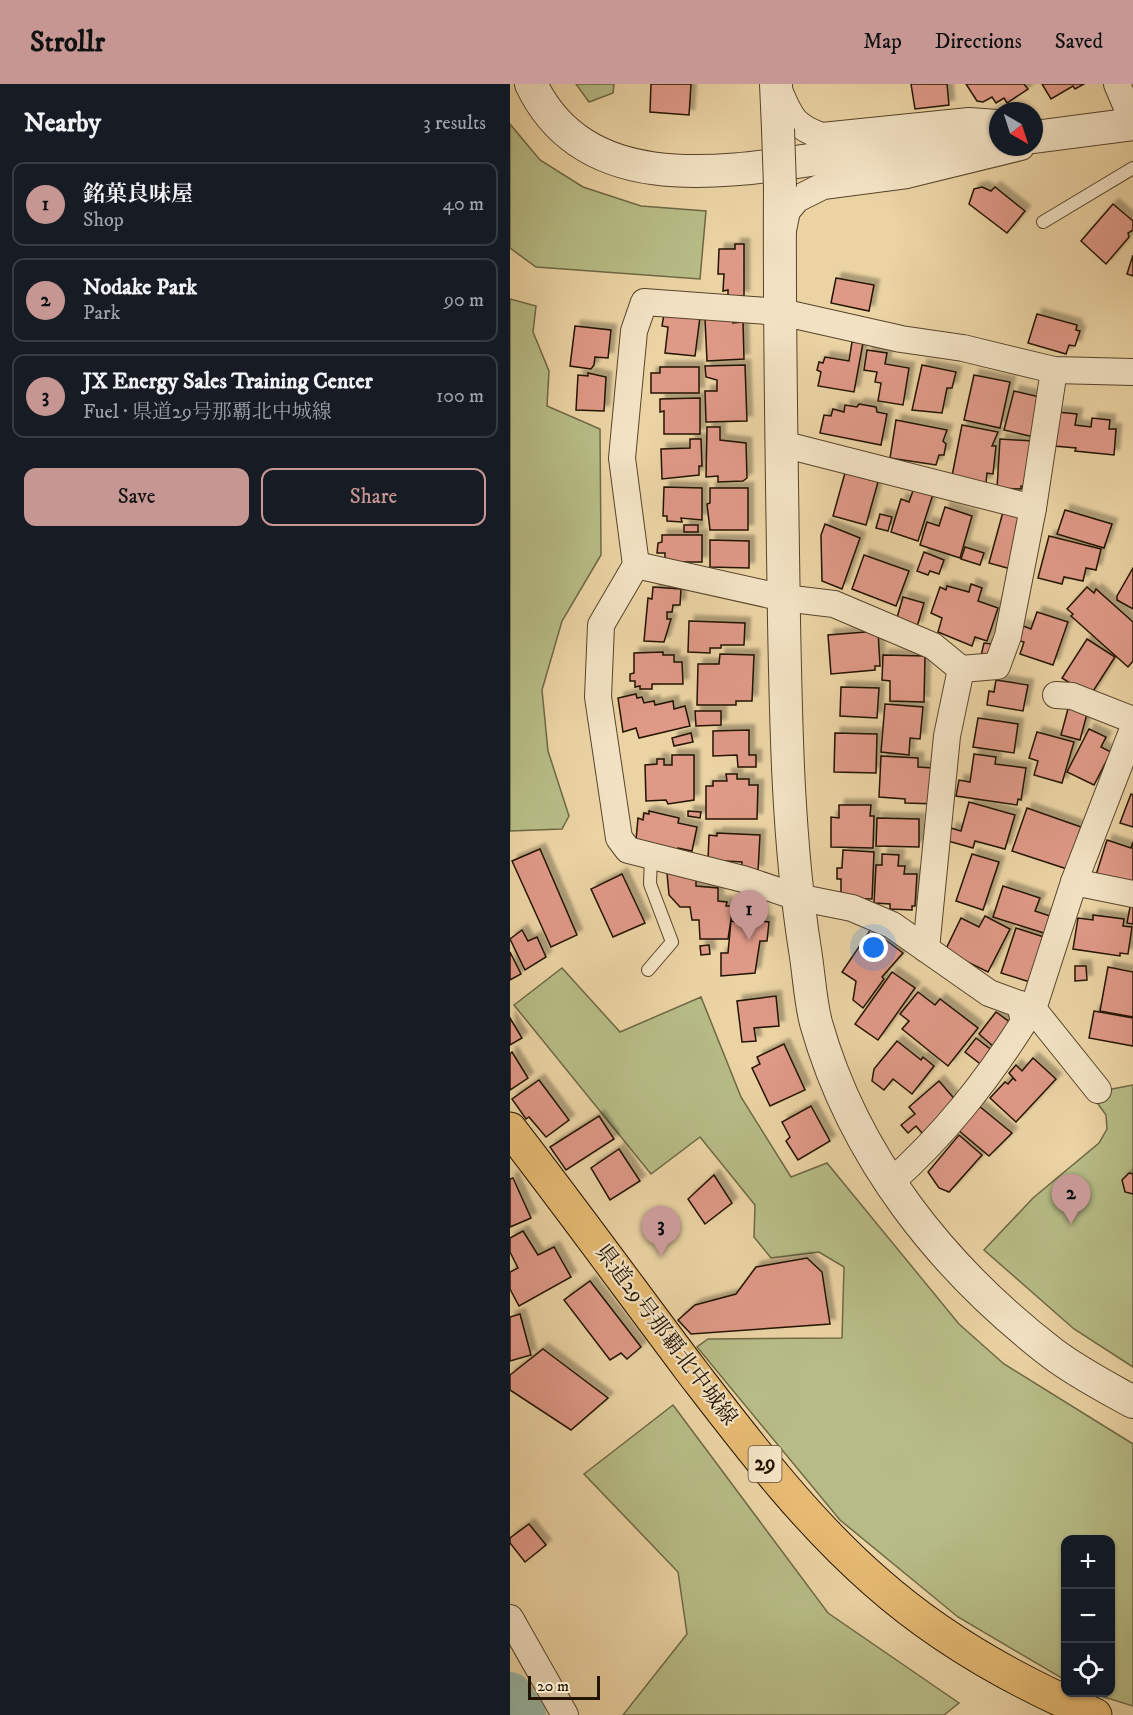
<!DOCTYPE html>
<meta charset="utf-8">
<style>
body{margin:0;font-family:"IM FELL DW Pica","Noto Serif JP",serif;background:#20242c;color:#f1f3f6}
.controls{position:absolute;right:18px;bottom:18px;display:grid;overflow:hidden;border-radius:12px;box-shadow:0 2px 4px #0004}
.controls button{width:54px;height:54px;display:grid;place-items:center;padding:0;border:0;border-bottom:2px solid #363941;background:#171b24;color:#f1f3f6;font:30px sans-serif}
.compass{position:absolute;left:479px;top:18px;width:54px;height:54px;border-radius:50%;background:#171b24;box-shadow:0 2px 4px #0004;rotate:141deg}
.scale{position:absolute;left:18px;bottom:15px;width:72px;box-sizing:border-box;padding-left:6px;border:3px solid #241301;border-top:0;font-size:16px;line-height:21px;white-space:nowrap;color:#241301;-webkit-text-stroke:4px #f2e2c3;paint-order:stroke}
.you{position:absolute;left:364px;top:864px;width:21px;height:21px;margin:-15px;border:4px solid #fff;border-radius:50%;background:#1a73e8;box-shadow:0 0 0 9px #1a73e833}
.badge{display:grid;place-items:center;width:39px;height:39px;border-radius:50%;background:#c59692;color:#111;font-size:20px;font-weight:700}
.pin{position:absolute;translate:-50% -50px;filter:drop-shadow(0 2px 3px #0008)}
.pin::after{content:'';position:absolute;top:32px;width:21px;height:18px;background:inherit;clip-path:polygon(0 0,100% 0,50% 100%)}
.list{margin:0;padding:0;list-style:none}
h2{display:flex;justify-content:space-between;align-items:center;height:78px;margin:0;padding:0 24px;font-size:26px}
h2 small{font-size:20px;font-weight:400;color:#9ea1a6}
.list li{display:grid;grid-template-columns:39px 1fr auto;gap:18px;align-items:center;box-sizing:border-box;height:84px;margin:0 12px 12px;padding:0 12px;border:2px solid #363941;border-radius:12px}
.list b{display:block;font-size:22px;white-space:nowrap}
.list p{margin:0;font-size:20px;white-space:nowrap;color:#9ea1a6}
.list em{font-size:20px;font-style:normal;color:#9ea1a6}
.actions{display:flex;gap:12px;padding:18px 24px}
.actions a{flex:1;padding:14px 0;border:2px solid #c59692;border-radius:12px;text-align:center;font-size:21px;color:#c59692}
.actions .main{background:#c59692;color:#111}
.icon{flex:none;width:33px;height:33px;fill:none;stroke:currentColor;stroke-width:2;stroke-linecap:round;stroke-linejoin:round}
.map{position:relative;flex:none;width:623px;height:1631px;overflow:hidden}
header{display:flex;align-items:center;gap:36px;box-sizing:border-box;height:84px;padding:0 30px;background:#c59692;color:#111}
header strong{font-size:28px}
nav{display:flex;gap:33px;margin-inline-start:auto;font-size:21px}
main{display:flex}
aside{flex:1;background:#171b24}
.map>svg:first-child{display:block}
.green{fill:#b7bc86;stroke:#6e6844;stroke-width:1.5}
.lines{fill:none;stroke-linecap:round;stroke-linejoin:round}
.river{stroke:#98b8a6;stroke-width:44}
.building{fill:#df9987;stroke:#241301;stroke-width:1.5;filter:url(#shadow)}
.service-casing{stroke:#56432a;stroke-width:14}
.minor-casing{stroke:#56432a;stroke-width:28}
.tertiary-casing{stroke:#56432a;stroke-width:34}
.primary-casing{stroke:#241301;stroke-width:35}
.service{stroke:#f2e2c3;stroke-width:12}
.minor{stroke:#f2e2c3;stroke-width:26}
.tertiary{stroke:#f2e2c3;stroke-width:32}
.primary{stroke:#e6ba72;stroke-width:33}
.tertiary-bridge-casing{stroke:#56432a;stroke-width:34;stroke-linecap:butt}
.tertiary-bridge{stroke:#f2e2c3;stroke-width:32}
.labels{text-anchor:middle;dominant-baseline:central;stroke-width:4.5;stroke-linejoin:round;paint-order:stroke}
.shield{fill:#f2e2c3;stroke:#62513b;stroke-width:1.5}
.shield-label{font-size:21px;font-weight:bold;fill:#241301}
.street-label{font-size:22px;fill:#241301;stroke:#f2e2c3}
</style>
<header>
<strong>Strollr</strong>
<nav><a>Map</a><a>Directions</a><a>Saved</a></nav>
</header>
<main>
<aside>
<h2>Nearby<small>3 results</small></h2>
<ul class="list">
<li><span class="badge">1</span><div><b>銘菓良味屋</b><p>Shop</p></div><em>40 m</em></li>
<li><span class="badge">2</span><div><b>Nodake Park</b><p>Park</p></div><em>90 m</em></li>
<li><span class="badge">3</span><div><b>JX Energy Sales Training Center</b><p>Fuel · 県道29号那覇北中城線</p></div><em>100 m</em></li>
</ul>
<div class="actions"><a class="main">Save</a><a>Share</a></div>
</aside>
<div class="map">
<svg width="623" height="1631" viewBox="0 0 623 1631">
<defs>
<filter id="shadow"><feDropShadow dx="5.5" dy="-5.5" stdDeviation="1.5" flood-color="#0004"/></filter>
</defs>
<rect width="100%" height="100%" fill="#ebd3a3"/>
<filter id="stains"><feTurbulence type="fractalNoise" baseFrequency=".00333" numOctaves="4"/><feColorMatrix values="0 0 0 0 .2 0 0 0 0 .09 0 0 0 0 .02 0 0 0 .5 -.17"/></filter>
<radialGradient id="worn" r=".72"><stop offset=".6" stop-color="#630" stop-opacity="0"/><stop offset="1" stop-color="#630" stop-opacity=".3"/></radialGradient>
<g class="green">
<path d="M66,0H104L103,9L79,18Z"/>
<path d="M0,40L30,76L73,103L131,122L196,127L190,195L26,183L0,164Z"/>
<path d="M0,215L26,222L23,248L39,287L37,322L90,345L91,471L52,537L32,606L38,667L59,732L52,745L0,747Z"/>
<path d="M52,884L110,948L191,913L231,1013L281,1093L317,1079L449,1240L494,1280L623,1360V1622L581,1609L600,1608V1456H556L555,1596L448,1533L330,1436L187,1263L198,1255L332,1254L334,1183L309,1168L261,1174L244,1153L245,1121L190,1053L141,1090L4,921Z"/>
<path d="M623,1001V1283L564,1245L474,1166L523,1114L589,1059L597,1045L596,1031L583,1013L597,1006Z"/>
<path d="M163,1321L318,1529L449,1619L434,1631H113L177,1550L168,1488L74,1390Z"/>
</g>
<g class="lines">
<path class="river" d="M0,1610L14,1631"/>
</g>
<g class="building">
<path d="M141,0H181L179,31L140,28Z"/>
<path d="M401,0H437L439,21L405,25Z"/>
<path d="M456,0H514L518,5L497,19L494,14L486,19L482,13L473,18L467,17Z"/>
<path d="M532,0H574L565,5L563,2L541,15Z"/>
<path d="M472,103L481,107L485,103L515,127L497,149L459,120L464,105Z"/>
<path d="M603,120L623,137V146L618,149L619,153L596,180L571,157Z"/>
<path d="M225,160H234V212H218V206L213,207L214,190H208L209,165H225Z"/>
<path d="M623,171V192L617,190Z"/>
<path d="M326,194L364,201L359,227L321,219Z"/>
<path d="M154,230L190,233L185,272L155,269L158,243L152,242Z"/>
<path d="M527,230L567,241L566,246L570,247L565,262L559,261L556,270L518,259Z"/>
<path d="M223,234V239L233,238L234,275L197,277L195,235Z"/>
<path d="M65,242L101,246L98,274L85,273L84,281L81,285L60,282Z"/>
<path d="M342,258L353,259L344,308L308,302L311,288L307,286L309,278L313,279L315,273L339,277Z"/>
<path d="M357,266L377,269L375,280L399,284L393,321L368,317L371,299L365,298L367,288L354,286Z"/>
<path d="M235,281L237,337L196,338L195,307H207V296L196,293L195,282Z"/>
<path d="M412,281L446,288L442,304H437L432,329L402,326Z"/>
<path d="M150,283H189V309H141V289H150Z"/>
<path d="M78,289L96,293L94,327L66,326L68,291L78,292Z"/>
<path d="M464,291L500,298L490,344L454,336Z"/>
<path d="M504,307L534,314L524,353L494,346Z"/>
<path d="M190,314V350H154V327L150,328V315Z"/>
<path d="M349,320L366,323L367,328L377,330L371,361L310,349L314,331L321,332L323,325L334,328L335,321L347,323Z"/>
<path d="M547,328L567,330L565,341L581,343L582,334L600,336L599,345H606L604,371L565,367L566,364L544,362Z"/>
<path d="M386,336L437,346L433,357L436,360L434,371H429L426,381L380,374Z"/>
<path d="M452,341L488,348L482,362H486L483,390L477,389L476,399L442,392Z"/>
<path d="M197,343H210V356L236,359L237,394L233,397L208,398V392L196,393Z"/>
<path d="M180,355H191L192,382H189V391L152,395L151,365L180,364Z"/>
<path d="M490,355L523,357L521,403L511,402V405L487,404Z"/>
<path d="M335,389L368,398L356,441L323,432Z"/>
<path d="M405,401L424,407L408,457L381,448L391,415L399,418Z"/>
<path d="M154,403L192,404V436L171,434L172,438L157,437V432H153Z"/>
<path d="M200,404H238V446H200L197,420L200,419Z"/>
<path d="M435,423L462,432L450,474L410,461L417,438L429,442Z"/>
<path d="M555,426L602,440L594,464L547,450Z"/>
<path d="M493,428L509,432L506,443L512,445L501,485L479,479Z"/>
<path d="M370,430L382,433L378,447L366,444Z"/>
<path d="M315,440L350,454L332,505L312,497L311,451Z"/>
<rect x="174" y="441" width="14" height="7"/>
<path d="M152,451H192V478H155V469H147L148,459L152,458Z"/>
<path d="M539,452L591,465L586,486L576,484L573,497L554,493L552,500L528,494Z"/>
<path d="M200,456L239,457V484L200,483Z"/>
<path d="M455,463L474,469L470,481L451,475Z"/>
<path d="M414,468L434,476L429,490L420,487L418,491L407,487Z"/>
<path d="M354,471L399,487L386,522L342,505Z"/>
<path d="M623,484V525L607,516V512Z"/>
<path d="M461,500L472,504L468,517L488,524L477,557L465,553L462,562L428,548L432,534L421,529L430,503L436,506L437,502L459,508Z"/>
<path d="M143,503L171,505L170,521H163L162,528H157V535H161L154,558L134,557L138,514L142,515Z"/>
<path d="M577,503L584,509L586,505L623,538V577L618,583L561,532L563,530L557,525Z"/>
<path d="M393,513L414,519L407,543L386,537Z"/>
<path d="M527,528L558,538L543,581L510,570L514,558L506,556L511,541L521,545Z"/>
<path d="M179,537L235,539L234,561H211V564H200V569L178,568Z"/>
<path d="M368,547L370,582H365V586L321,590L318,551Z"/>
<path d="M577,555L605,573L580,612L552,594Z"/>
<path d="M474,559L489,561L470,576Z"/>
<path d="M153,568V571H164V578H172L173,600H142V605H130V602L125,603V597H120V590L124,589V569Z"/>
<path d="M210,570L244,571L242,617H226V621H187L188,580H209Z"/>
<path d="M373,571L415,572L414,618L380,617V597L372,596Z"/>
<path d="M486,596L518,601L513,627L477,621L479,607L484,608Z"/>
<path d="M331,603L369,604L367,634L330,632Z"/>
<path d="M126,610L127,614L132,613L134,619L144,617L145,621L163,617L164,625L175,622L180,642L129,654L126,644L113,648L108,614Z"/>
<path d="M375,620L413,623L410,655L400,654L399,671L371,668Z"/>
<path d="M559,621L578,626L570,656L551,651Z"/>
<path d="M185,627H211V641L186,642Z"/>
<path d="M468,634L508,640L504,669L463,663Z"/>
<path d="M579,645L596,653L591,663L601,668L584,701L557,688Z"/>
<path d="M239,646V671H246V683H228L227,671L203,672V647Z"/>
<path d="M527,648L564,658L552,699L524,691L528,677L519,674Z"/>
<path d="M181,649L183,658L164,662L162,654Z"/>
<path d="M325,649L367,650L366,689L324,688Z"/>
<path d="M464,670L486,673L485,680L516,684L511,716L508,715L507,721L446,712L449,696L460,698Z"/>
<path d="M162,671H184V716L158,720L156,716L136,717L135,681L147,680V675H154V681H162Z"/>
<path d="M371,672L408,674V683L423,684L428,720L395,719V715L369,713Z"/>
<path d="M216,690H227V695H239V701H248L247,735H196V702H203V697H217Z"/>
<path d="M621,710L623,711V743L610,739Z"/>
<path d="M459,718L505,731L495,765L465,757L463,764L438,757L441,744L451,747Z"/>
<path d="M329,721H361L360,732H364L363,764L321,763V733L329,734Z"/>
<path d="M517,724L571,743L557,785L502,767Z"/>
<path d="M139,727L169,734L168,739L187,743L182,767L168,764L165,766L126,756L128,734L133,736L134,729L139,730Z"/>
<path d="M178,727L191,728L190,734L178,732Z"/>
<path d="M367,734L409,735V763L366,762Z"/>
<path d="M207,749L250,751L248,787L231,786L232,778L198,776L199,751L207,752Z"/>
<path d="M597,756L621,764L623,758V802L586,791Z"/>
<path d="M30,765L67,851L41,863L2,777Z"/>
<path d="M333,766L364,768L362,815L331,814V795H327V784H332Z"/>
<path d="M372,770L389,771L388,782H395L394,790H407L405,822H402V826L380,825V820L364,819L366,781H372Z"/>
<path d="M462,770L489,778L473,826L446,817Z"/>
<path d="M157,789L186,794V802L208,804V817L217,818L216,822H223L218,855H190L189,836H182L180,823H170L159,811Z"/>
<path d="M112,790L135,839L103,853L81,805Z"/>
<path d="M493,802L530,814L525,827L543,833L537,850L483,833Z"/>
<path d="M621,818H623V840L617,839Z"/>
<path d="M583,831L614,835L613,842L622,843L618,870L610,869V872L563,865L568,834L583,836Z"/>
<path d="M475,832L500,845L478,888L435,867L451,834L469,843Z"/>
<path d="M229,835L259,838L257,857H250L245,889L211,892V869H218L221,837L226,838Z"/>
<path d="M506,844L534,853L520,898L491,889Z"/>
<path d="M361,845L393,869L372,893L374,895L353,924L343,916L346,897L332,888Z"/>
<path d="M12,846L18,857L27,853L36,873L15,886L0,855Z"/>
<path d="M199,861L200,870L191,871L190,862Z"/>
<path d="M0,868L11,890L0,896Z"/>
<path d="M565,882H576L577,896L565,897Z"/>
<path d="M598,883L623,888V933L590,927Z"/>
<path d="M382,888L405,904L368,956L345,940Z"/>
<path d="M408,908L425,921L430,915L468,944L438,982L392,945L399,937L390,930Z"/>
<path d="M266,912L269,942L244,944L246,957L232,958L227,917Z"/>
<path d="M584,927L623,934V962L579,954Z"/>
<path d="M486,928L501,939L483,962L469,950Z"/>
<path d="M0,934L12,954L0,961Z"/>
<path d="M466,954L484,968L473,982L455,968Z"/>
<path d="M387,957L411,976L413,973L424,982L402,1010L383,995L374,1006L362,997L364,985Z"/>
<path d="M274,960L295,1006L260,1022L242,984L250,980L247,973Z"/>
<path d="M2,968L18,994L0,1006V970Z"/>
<path d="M523,974L546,995L506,1038L480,1014L495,998L498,1000L503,994L506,997L499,989L506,981L512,987Z"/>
<path d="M29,996L59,1036L36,1053L19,1033L16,1035L2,1015Z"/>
<path d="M429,997L448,1019L418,1051L412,1049L406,1042L398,1049L391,1041L405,1030L399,1023Z"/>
<path d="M301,1022L320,1057L288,1076L276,1057L280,1053L272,1038Z"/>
<path d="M469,1022L502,1049L479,1072L448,1046Z"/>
<path d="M89,1032L104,1055L56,1086L40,1063Z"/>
<path d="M449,1051L472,1071L439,1108L429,1104L418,1088Z"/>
<path d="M109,1065L130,1097L100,1116L81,1084Z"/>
<path d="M619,1089L623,1090V1110L615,1108L612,1096Z"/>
<path d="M204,1091L222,1119L195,1140L178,1115Z"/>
<path d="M3,1094L21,1134L0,1143V1095Z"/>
<path d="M13,1147L28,1171L44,1163L61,1193L9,1222L0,1205V1188L8,1184L0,1168V1154Z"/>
<path d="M297,1174L312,1188L320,1240L181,1250L168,1236L185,1221L226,1210L246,1183Z"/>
<path d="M80,1197L131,1263L117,1275L111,1269L100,1276L54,1216Z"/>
<path d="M10,1230L21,1271L0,1277V1233Z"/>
<path d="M33,1265L98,1314L61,1346L0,1306V1291Z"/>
<path d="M19,1440L36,1461L15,1478L0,1459V1454Z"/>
</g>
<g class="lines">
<defs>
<g id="service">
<path d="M533,138L623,84"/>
<path d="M138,886L162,858L140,800L141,772"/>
</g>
<g id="minor">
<path d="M607,0L623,38"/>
<path d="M268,4C280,31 282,42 312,52L459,37L488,39"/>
<path d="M273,146L277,127L287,115L313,102L397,91L511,63"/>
<path d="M272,360L523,424"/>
<path d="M126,481L274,514L324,520L423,562L451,585"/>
<path d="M546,611L562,612L623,636"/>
<path d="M564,798L623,810"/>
<path d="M416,865L437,652L451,585L487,582L498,552L523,424L544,286"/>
<path d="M523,925L564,798L623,645"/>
<path d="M588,1006L523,925L479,909L382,841L342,824L287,813L233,795L118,766L109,754L88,613L91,541L126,481L112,374L124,247L134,218L271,228L391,255L453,264L544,286L623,288"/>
<path d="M380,1099C434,1051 475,999 514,938L510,920"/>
<path d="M0,1534L55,1631"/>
</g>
<g id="tertiary">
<path d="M21,0C80,123 235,84 342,70C391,64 440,61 488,56"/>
<path d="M266,0L268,45"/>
<path d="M524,53L623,40"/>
<path d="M270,103C269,247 272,391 274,536C276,646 278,757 295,866C299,890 300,916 306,939C344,1074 433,1185 542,1269C567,1288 596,1303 623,1318"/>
</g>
<path id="primary" d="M0,1045C61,1124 120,1205 180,1285C237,1359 294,1435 365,1497C429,1554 507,1598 585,1631"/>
</defs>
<use href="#service" class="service-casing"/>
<use href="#minor" class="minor-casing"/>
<use href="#tertiary" class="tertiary-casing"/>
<use href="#primary" class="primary-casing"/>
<use href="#service" class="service"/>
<use href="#minor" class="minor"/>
<use href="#tertiary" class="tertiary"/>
<use href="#primary" class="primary"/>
<defs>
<path id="tertiary-bridge" d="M268,45L270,103"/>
</defs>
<use href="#tertiary-bridge" class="tertiary-bridge-casing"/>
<use href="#tertiary-bridge" class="tertiary-bridge"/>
</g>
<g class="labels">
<rect class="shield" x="238.5" y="1362" width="33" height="36" rx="4.5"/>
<g class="shield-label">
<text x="255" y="1380">29</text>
</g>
<g class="street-label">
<text transform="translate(156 1251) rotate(53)">県道29号那覇北中城線</text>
</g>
</g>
<rect width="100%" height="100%" filter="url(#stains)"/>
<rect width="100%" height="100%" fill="url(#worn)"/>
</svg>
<div class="controls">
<button>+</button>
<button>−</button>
<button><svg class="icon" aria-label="locate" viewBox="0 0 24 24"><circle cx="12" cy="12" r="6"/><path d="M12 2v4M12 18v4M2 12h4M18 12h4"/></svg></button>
</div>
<svg class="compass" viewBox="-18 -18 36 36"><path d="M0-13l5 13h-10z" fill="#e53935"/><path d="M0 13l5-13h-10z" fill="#9ea1a6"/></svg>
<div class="scale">20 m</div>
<div class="you"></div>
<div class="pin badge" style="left:239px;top:856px">1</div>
<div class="pin badge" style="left:561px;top:1140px">2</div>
<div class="pin badge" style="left:151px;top:1172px">3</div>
</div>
</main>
